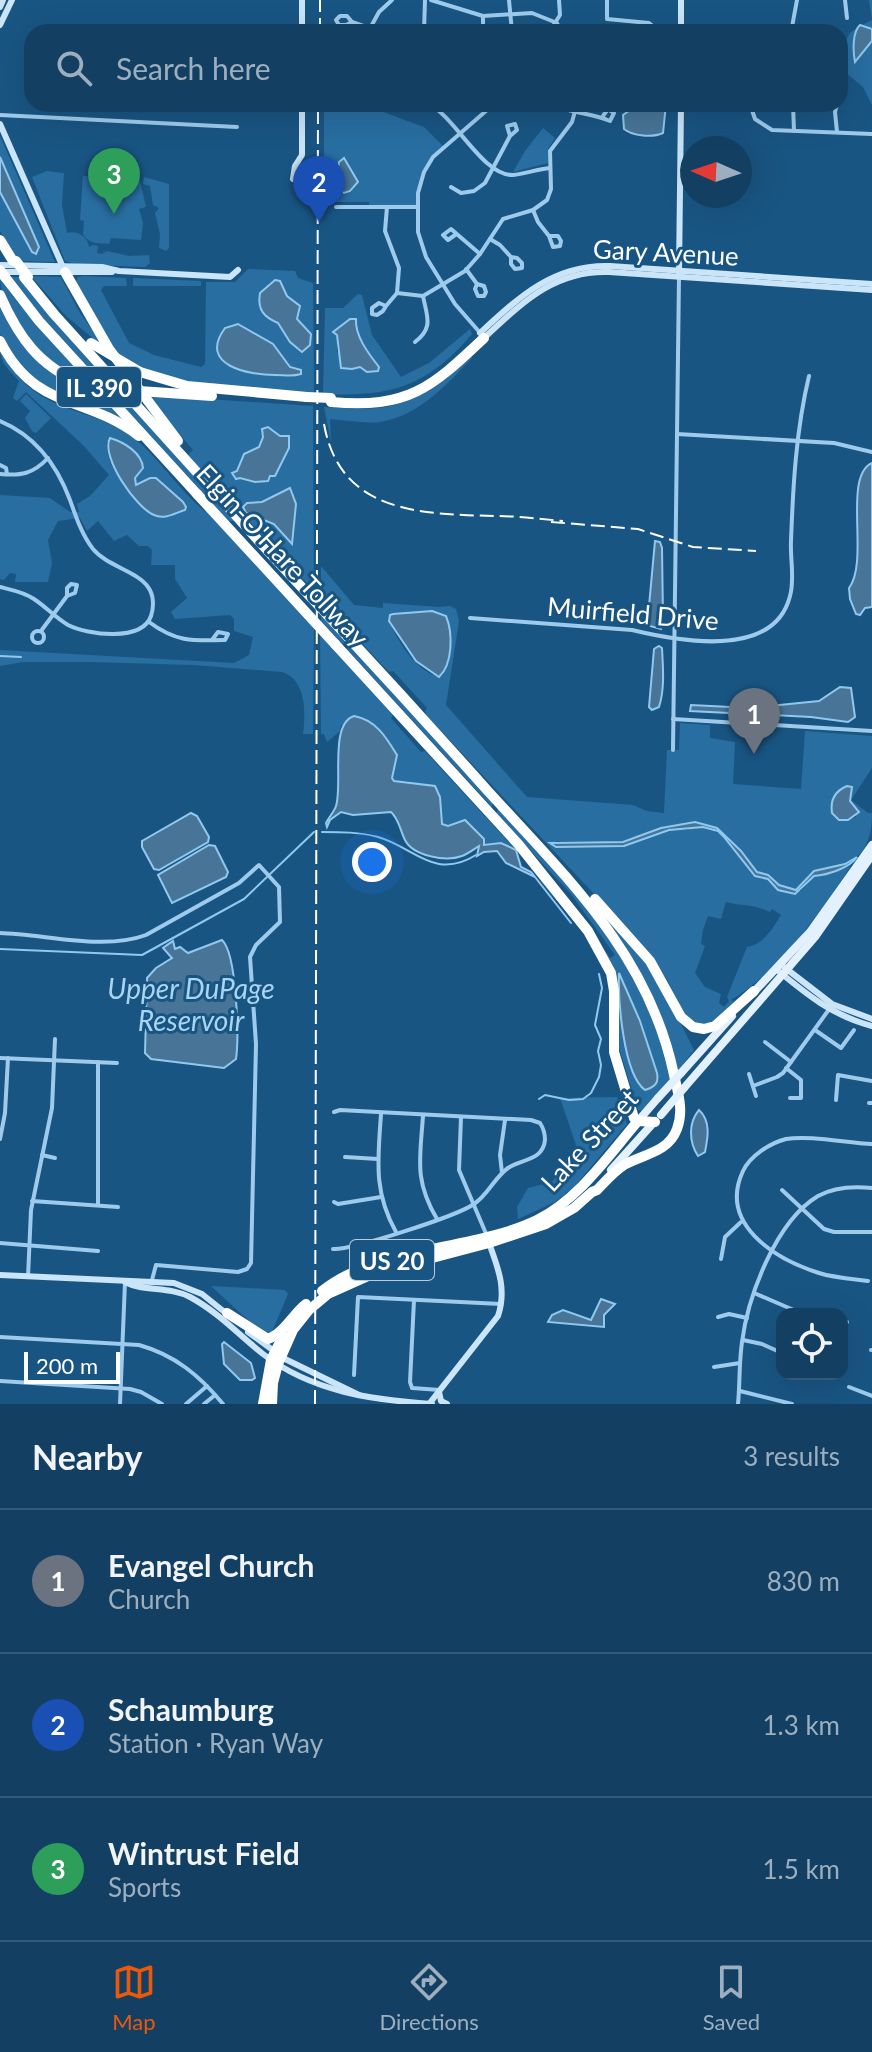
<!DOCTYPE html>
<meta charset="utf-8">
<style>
body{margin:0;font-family:Lato,sans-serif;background:#1c4768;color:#f1f3f6}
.controls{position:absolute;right:24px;bottom:24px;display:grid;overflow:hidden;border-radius:16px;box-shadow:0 8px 32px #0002}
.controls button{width:72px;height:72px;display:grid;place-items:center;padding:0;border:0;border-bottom:2px solid #325977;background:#134062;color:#f1f3f6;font:40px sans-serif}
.compass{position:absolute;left:680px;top:136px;width:72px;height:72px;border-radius:50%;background:#134062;box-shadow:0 8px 32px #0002;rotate:273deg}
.scale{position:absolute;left:24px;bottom:20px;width:96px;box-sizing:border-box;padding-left:8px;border:4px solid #fff;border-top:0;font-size:22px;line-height:28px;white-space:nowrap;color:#fff;-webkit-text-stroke:6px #195583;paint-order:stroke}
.you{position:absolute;left:372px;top:862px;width:28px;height:28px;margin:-20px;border:6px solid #fff;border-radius:50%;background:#1a73e8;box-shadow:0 0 0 12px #1a73e833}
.badge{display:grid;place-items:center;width:52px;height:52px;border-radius:50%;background:#ea580c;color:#fff;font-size:26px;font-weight:700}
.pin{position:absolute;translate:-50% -66px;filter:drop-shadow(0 2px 4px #0008)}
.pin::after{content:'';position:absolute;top:42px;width:28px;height:24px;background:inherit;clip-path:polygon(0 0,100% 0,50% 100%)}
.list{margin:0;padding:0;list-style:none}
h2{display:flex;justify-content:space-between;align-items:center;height:104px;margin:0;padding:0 32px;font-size:34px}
h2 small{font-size:26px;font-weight:400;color:#9dafbe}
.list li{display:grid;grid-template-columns:52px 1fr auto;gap:24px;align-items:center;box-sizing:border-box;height:144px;padding:0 32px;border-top:2px solid #325977}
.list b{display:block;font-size:30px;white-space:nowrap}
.list p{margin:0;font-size:26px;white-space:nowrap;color:#9dafbe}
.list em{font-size:26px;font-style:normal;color:#9dafbe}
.icon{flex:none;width:44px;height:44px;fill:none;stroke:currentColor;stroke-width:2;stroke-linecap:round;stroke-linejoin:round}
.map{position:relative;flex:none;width:872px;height:1404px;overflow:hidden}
.search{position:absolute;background:#134062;box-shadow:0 8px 32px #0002;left:24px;right:24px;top:24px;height:88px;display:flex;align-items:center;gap:20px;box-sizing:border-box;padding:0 28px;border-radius:24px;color:#9dafbe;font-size:30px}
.sheet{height:536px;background:#134062}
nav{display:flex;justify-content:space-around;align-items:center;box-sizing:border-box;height:112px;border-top:2px solid #325977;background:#134062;font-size:22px;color:#9dafbe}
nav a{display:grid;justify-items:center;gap:4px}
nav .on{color:#ea580c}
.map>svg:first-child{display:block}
.green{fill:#286ea1;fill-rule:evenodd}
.water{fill:#487597;stroke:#90c8ee;stroke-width:2}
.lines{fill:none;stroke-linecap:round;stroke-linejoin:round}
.stream{stroke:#90c8ee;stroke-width:2}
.street{stroke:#9ecbec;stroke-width:4}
.secondary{stroke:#cae4f8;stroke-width:6}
.primary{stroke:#e3f1ff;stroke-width:8}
.highway{stroke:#fff;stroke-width:10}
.rail{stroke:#fff;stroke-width:2;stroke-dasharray:14 6;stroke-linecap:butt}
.primary-bridge{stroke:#e3f1ff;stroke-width:8}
.highway-bridge{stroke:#fff;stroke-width:10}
.labels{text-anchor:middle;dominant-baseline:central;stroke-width:6;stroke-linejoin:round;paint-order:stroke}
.shield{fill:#195583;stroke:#baccda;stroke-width:2}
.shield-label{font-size:24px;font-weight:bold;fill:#fff}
.street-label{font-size:26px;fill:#fff;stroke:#195583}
.water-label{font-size:28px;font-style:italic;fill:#a9d5f3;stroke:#195583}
</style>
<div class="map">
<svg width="872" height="1404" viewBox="0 0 872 1404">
<rect width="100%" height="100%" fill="#195583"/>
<g class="green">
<path d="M869,0H872V105L863,87L845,72L840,75V61L847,58C843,31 850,32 872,20Z"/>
<path d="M324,104H362L424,127L444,147C426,164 420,182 418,207H369V202H324Z"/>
<path d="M543,128L555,138L548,149V163L513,172L525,151Z"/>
<path d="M0,136L55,262L19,261L0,231V192L32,252L39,251L0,157Z"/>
<path d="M47,171L64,173L62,205L67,233C77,230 88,237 89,247L93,245L98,246L97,253L103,254L104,250L105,253L107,251L129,256L149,255L150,263L145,267L76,264L65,261L32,177Z"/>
<path d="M83,176L107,177L105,184L112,176L131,177L117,179L132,181L133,177H139L146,207L139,209L143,223L141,240L111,238L109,244C98,243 92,245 83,235L84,221L80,220Z"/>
<path d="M144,177L169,184V248L166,251L159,248L160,234L155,213L159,208L153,205L150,186L143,184Z"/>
<path d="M248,269L295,271L298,278L313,283L314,393C268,389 144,388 115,352C99,332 88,303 76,281L78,277L84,276L126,278L127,286H104L101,290L129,343L154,355L201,367L205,364L206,282H235Z"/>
<path d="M31,276L61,277L80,313L106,349L66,316Z"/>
<path d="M0,277L15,299L86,381C77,376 66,372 57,367C33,351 0,307 0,277Z"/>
<path d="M8,277H21L182,461L193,450L146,395L313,406L314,591L248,520L219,522L314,626L313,734H303C306,711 306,680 282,672L194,665L91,662H23L0,666V650L234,663L249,655L253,637L234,631V619L230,615L175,619L171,612L187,598L175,579V565H151L152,550L148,546H139L127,535L114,541L98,521L87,531L80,518L58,521L48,540L52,563L48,582H15L16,574L10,573L4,580L0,579V495L50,498L70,512H79L77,504L90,496L109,475L83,445L26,392L17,401L13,398L19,381C9,370 0,363 0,348C8,362 17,377 29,387C59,413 103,413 134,438C160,459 181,493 206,512C202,492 196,483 181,470L41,318ZM273,430L280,436L285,435L289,448L275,476L255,482L240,478L237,471L241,458L259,447L263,437ZM115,439C127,446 141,454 143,468L135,478L136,485L150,478L183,502L185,510L161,517C140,497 105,475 107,442ZM286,489L296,504L292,544L274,524L246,513L244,505L262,502Z"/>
<path d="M133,278L201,281V286H133Z"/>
<path d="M358,294L362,295L372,335L401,377L429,363L470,329L472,334C427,387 391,397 323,394L325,308H343ZM348,323L355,326C360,342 369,351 377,365L365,369L337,352V335Z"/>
<path d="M0,303L31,355L94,390L128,425C86,407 14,384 0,334C0,325 0,312 0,303Z"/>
<path d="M471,356L472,358C447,384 419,416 380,422C364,424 346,420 330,419L331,442L324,407C348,408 372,411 395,405C422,397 448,373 471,356Z"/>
<path d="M26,394L51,418L36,433L32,431L25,418L30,411L20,401Z"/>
<path d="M321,566L354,605L383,608V603L439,607L450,606L456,609L459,621L446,705L527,797L633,805L647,811L664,813L667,750H679L680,723L710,725V738L735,742L733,784L801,789L805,731L872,736V768L851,800L868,813H872C872,838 865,861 836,866L835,863V866L814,872L796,890L779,885L768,875L757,872L726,835L717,828L701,823L661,828L623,842L556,841V847L624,846L669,830H687L697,826L710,828L725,837L748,868L768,879L778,890L801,891L814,875L822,876L851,866C818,915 782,969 731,1000L734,1001L757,984L715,1022L699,1025L687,1019L666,978L642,945L427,716L425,711L427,708L393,671L389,672L321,600ZM432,612L446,616L452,638L442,676C419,677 397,640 389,621V617ZM852,787L850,801L855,806L856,817L848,820L833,797L841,789ZM726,902C744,907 751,903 770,912L772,909L781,915C773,928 763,945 747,947L727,997L729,1001L724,1007L719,1003L721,994L705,987L695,973L705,946L701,944L703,930L708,916L721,919Z"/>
<path d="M321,614L493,802L492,807L321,621Z"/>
<path d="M320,633L393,715L391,718L421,752L425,751L516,850L501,843L484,845L483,838L459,821L444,826L440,818V797L408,781H394L392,779L395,768L341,725L340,731L327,742L324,734H321Z"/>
<path d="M498,808L578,893L610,935L651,1013L672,1078L642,1111L638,1110L618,1045V996L592,931L610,958L615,955L571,894L496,814ZM618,974L631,999L657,1073L658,1077L640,1086L624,1043Z"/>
<path d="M604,915L645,961L673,1008L694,1050L677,1072C657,1013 642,966 604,915Z"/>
<path d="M617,1097L627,1124L575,1186L555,1202L518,1219L517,1207L528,1188L552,1182L577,1148L560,1098Z"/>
<path d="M211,1286L285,1290L288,1294L271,1334L250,1322Z"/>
</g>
<g class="water">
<path d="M860,25L872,29V41L855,62C853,52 852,32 860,25Z"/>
<path d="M639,104H666L663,133C652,138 633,136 624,129L623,115Z"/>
<path d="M0,157L39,247L36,254L32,252L0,192Z"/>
<path d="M344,158L358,182L350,191L344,193L336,188L339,162Z"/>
<path d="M275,280L280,281L287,296L300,306L297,319L311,334L310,345L302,352L290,342L278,323C264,317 257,310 260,293Z"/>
<path d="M350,319H356C355,336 368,353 379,367L378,371L367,372L360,367L352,369L341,368L337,335L333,332Z"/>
<path d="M238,324L273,344L290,367L301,370V374C292,377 285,375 275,375C250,375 197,366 225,328Z"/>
<path d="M268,427L280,436H289V448L275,476H270L268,481L255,482L240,478L236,479L232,473L237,471L244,454L259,447L263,437L262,429Z"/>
<path d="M110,438C124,442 142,453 143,468L135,478L136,485L150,478H156L183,502L186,507L185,510C175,513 165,520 154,515C136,508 100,456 110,438Z"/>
<path d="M872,463V607L865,608L860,615L856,614L850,599L849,588C870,560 842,477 872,463Z"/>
<path d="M290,488L296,504L292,544L274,524L246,513L243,507L247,503L262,502Z"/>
<path d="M655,541L660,542L662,548L663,619L661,629L650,626L648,617Z"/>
<path d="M432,611L446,616C453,633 453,664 439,677L416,661L389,621L390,615L393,614Z"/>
<path d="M659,646L662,648C663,668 665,688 659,707L652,710L649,707L654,649Z"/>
<path d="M840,687L851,688L855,717L848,722L811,717L690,711L691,705L751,708L819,701Z"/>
<path d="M354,716C376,720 386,737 397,755L392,778L394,781L435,786L440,797L442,824L448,826L465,820L484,839V845L501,843L516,850L521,867L531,872L535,877L506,863L497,851L484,852L477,856L479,846C474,849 468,854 462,856C446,862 413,856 405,840C400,830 399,819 391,812L353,815L341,812L330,820L327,827L326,823C329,817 334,812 336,806C343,784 329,724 354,716Z"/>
<path d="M847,786L852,787L850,801L859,812L848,820H839L832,813C830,800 835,791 847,786Z"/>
<path d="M191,813L197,816L209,837L208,842L159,870L154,869L142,847V841Z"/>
<path d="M695,822L717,828L741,851L757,872L768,875L779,885L796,890L814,871L845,864L857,857C850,868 827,875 814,876L795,894L778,890L768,879L755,876L724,837L718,831L703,827L669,830L624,846L556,847L550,843L623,842L661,828Z"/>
<path d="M209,845L215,846L228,872L226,877L172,903L158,875Z"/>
<path d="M222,940C237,954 239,1037 236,1059L224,1068L151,1059L145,1053L147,978L156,968L172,958L163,948L173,941L175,949L180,947L188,953Z"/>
<path d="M619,973L640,1021L657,1073C659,1083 655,1087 645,1090C623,1074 618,999 619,973Z"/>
<path d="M699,1110C711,1121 708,1137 705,1152L698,1156C689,1142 688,1123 699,1110Z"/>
<path d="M601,1299L615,1304L604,1315V1327L548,1322L552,1315L563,1310L591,1320Z"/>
<path d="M224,1342L251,1363L255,1378L252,1380H240L224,1364L222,1344Z"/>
</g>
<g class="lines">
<g class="stream">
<path d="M0,656L21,657"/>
<path d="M322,832C340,832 360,832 378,837C414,847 434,881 476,855"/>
<path d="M535,877L571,923"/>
<path d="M0,949L142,955L244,899L314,832"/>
<path d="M539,1099L545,1095L569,1100L583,1099L591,1093L599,1077L601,1065L598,1051L601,1039L595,1025L602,988L599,974"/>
</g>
<g class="street">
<path d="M431,0L483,16L532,13L557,23L561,32"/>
<path d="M509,0L512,32"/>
<path d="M607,0V19L649,23L660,32"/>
<path d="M845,0L847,18"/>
<path d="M352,22L347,16H340L336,20L339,25H346L352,22L369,28"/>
<path d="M792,27L801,32"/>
<path d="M368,32L379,12L392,0"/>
<path d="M424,32L425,0"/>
<path d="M483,32V16"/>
<path d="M549,32L560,15L559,0"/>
<path d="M786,32L792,27L797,0"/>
<path d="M429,104C456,118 483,176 513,175C525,174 537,169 550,168"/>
<path d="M549,104C569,113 592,113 610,121L614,113L608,109L603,116"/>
<path d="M750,104L755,119L772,130L872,134"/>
<path d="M793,104L794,131"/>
<path d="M0,115L237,127"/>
<path d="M837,132L835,112L837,104"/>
<path d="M451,187L461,193L474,191L485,183L510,136L507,126L515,124L517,130L510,136"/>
<path d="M336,207H418"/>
<path d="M387,207L385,231L399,268L397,293"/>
<path d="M533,210L538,222L549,236H558L561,241L560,246L553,247L549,236"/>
<path d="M455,235L448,240L443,235L451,229L480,254"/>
<path d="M490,239L500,245L511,257L517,258L522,263V268L515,269L511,264V257"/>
<path d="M466,269L477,284L484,286L486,292L484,296H478L475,289L477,284"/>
<path d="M397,293L423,296L465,271L480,254L503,219L533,210L547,200L551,189L550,151L572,122L577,104"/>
<path d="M386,306L383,311L377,315L372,314V308L379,303L386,306L397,293"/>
<path d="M482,335L455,304L426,257L418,232V193L424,172L433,157L494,104"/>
<path d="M415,342C434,327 427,317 423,296"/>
<path d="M0,421C36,436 57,465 70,500C76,517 82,535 93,549C107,566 137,571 148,587C154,595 154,607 151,616C142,642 88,635 68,625C56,618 46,607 34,599C24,592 12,590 0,587"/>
<path d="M677,434L834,443L872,452"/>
<path d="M0,465L6,468L7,474"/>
<path d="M0,474C21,476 33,474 48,458"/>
<path d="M470,618L632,630C678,641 774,660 790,596C795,579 790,559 791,541C793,486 796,430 809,376"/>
<path d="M149,622C176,642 192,641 225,640L228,634L218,632L212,640"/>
<circle cx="38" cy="637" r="6"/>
<path d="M41,631L67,596V588L71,584L77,585L75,593L67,596"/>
<path d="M673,719L872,731"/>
<path d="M673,750L679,277"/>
<path d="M0,933C45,934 103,951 146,935L239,883L259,865L279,887L280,922L256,945L250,957L256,1044L251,1263L247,1269L238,1272L156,1265L152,1280"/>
<path d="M815,1030L841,1048L854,1030"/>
<path d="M765,1042L791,1062"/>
<path d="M0,1058L117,1063"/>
<path d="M786,1068L801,1080V1098H790"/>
<path d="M749,1074L756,1096"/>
<path d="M753,1086L777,1077L783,1073L830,1008"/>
<path d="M836,1100L838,1075L872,1081"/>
<path d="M869,1103H872"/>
<path d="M381,1114C378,1159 373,1191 396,1232"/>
<path d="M423,1116C420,1159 414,1180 437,1219"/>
<path d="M461,1117L459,1170L487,1236"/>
<path d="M0,1139L5,1113L8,1058"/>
<path d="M42,1155L55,1158"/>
<path d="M345,1157L378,1159"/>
<path d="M502,1173L500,1155L505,1120"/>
<path d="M782,1190L824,1229L834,1232H872"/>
<path d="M32,1201L118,1207"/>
<path d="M334,1202L338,1204L381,1197"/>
<path d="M98,1205V1062"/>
<path d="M0,1243L98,1251"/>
<path d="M333,1249C352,1250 457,1216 474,1204C488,1195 494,1178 508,1168C521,1159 543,1161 545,1140C545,1133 544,1129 540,1123L531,1120L340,1110L334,1112"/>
<path d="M721,1259L725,1237L741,1222"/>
<path d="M28,1277L31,1210L52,1108L55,1039"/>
<path d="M868,1281C852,1279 835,1278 819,1273C775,1259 718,1224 743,1171C750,1156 770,1143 786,1139C810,1135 847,1143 872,1144"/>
<path d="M754,1293L803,1314"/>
<path d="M414,1300L410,1382L412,1388L440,1390"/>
<path d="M718,1317L729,1314L747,1318"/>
<path d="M842,1322H847"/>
<path d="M0,1337L139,1345C175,1355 200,1376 223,1404"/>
<path d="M743,1340L762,1344L782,1353"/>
<path d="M871,1350H872"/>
<path d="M714,1367L740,1363"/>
<path d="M354,1375L358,1297L501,1304"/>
<path d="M0,1381L130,1389L141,1392L162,1404"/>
<path d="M849,1387L872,1396"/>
<path d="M740,1391L792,1404"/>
<path d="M120,1404L125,1282"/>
<path d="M186,1404L207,1386"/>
<path d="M204,1404L215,1395"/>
<path d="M738,1404C740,1383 739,1362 742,1342C748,1296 776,1221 818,1196C834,1187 853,1186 872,1188"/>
</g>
<g class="secondary">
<path d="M0,7L3,0"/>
<path d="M0,25L12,0"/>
<path d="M302,32V0"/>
<path d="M681,32V0"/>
<path d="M0,124L62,265"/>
<path d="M293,179L295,166L302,155V104"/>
<path d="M0,265L102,267L119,271L230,277L238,270"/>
<path d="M0,272H112"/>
<path d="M679,273L681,104"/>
<path d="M480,333C519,297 554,264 610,266L872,284"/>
<path d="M484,338C522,303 554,270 609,272L872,290"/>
<path d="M784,967L832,1004L872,1019"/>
<path d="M776,969C806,994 833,1016 872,1026"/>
<path d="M0,1275L174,1283L202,1294L227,1314"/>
<path d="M125,1282C144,1292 169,1286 190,1297C218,1312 239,1335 263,1354C312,1392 373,1400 432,1404"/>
<path d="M248,1332L285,1359L359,1395"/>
<path d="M439,1392L441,1401L447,1404"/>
<path d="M429,1404L498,1316C507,1289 498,1268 489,1243"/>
</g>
<g class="primary">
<path d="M752,994L810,932L872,845"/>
<path d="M681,1073L732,1016"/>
<path d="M684,1088L815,937L872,855"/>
<path d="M638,1121L658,1098"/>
<path d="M611,1170L655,1121"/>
</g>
<g class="highway">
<path d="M0,240L13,261"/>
<path d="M65,272L109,349L178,441"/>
<path d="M5,277L39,321L197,494"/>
<path d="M24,277L54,314L268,551"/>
<path d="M0,295C18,336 39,367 82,383"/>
<path d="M0,341C35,411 86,395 139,436"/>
<path d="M140,372L187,386L307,397"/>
<path d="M154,392L212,396"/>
<path d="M331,402C408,409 431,388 484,338"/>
<path d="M335,644L519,845L588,931L611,973L614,991V1052L634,1118L638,1121"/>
<path d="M595,899L650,961L681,1017L693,1027L704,1029L715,1026L754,991"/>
<path d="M638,1121L655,1122"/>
<path d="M322,1291C378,1246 473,1251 537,1220C579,1199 608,1156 638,1121"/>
<path d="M227,1313L268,1339C283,1334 293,1314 306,1304"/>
<path d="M263,1404L271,1360L283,1336"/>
<path d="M272,1404L273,1383L278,1364L293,1330L309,1310L328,1294L375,1273L489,1243L546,1224L574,1208L592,1192L597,1190C605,1182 613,1172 624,1165C643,1154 668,1153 677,1129C684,1111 678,1093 674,1075C649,954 566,877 487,790C437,734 386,678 335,623"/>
</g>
<g class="rail">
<path d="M320,32V0"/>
<path d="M324,424C340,514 422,514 495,516C517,516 540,519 563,521"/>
<path d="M551,522L638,529L693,547L756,551"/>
<path d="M315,1404L318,104"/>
</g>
<g class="primary-bridge">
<path d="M658,1098L681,1073"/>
<path d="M661,1115L684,1088"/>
</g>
<g class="highway-bridge">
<path d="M16,261L28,277"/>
<path d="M0,270L5,277"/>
<path d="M91,343L140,372"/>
<path d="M82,383L107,389L154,392"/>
<path d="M307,397L331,398"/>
<path d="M197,494L335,644"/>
<path d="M268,551L335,623"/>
</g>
</g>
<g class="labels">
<g class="shield">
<rect x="57" y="367" width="84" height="40" rx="6"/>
<rect x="350" y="1240" width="84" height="40" rx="6"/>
</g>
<g class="shield-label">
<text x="99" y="387">IL 390</text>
<text x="392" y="1260">US 20</text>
</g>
<g class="street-label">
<text transform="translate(666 252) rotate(3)">Gary Avenue</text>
<text transform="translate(283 555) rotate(47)">Elgin-O'Hare Tollway</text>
<text transform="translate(633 613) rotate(5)">Muirfield Drive</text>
<text transform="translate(589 1140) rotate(-47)">Lake Street</text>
</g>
<g class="water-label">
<text x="191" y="988">Upper DuPage<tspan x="191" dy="32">Reservoir</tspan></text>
</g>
</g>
</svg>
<div class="controls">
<button><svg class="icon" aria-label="locate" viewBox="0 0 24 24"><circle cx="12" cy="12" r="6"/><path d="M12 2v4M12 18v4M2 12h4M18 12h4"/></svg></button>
</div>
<svg class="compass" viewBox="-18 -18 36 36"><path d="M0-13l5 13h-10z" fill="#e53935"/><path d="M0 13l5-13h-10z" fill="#9dafbe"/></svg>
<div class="scale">200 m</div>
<div class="you"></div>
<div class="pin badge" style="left:754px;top:754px;background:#6b7280">1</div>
<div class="pin badge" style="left:319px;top:222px;background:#1a4fb4">2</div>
<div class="pin badge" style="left:114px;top:214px;background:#2e9e5b">3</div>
<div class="search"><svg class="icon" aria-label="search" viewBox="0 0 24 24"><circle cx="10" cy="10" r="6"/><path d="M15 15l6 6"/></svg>Search here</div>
</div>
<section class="sheet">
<h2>Nearby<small>3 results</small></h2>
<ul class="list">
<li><span class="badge" style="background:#6b7280">1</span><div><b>Evangel Church</b><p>Church</p></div><em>830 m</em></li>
<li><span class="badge" style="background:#1a4fb4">2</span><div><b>Schaumburg</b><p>Station · Ryan Way</p></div><em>1.3 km</em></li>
<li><span class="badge" style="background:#2e9e5b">3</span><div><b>Wintrust Field</b><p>Sports</p></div><em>1.5 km</em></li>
</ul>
</section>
<nav>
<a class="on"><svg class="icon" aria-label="map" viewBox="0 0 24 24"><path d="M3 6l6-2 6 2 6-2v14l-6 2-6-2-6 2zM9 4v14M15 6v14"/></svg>Map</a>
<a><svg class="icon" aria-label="directions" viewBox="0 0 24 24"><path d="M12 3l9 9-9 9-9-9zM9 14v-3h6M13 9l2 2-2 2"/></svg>Directions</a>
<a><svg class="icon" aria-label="saved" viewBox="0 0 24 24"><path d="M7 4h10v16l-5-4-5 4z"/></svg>Saved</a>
</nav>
